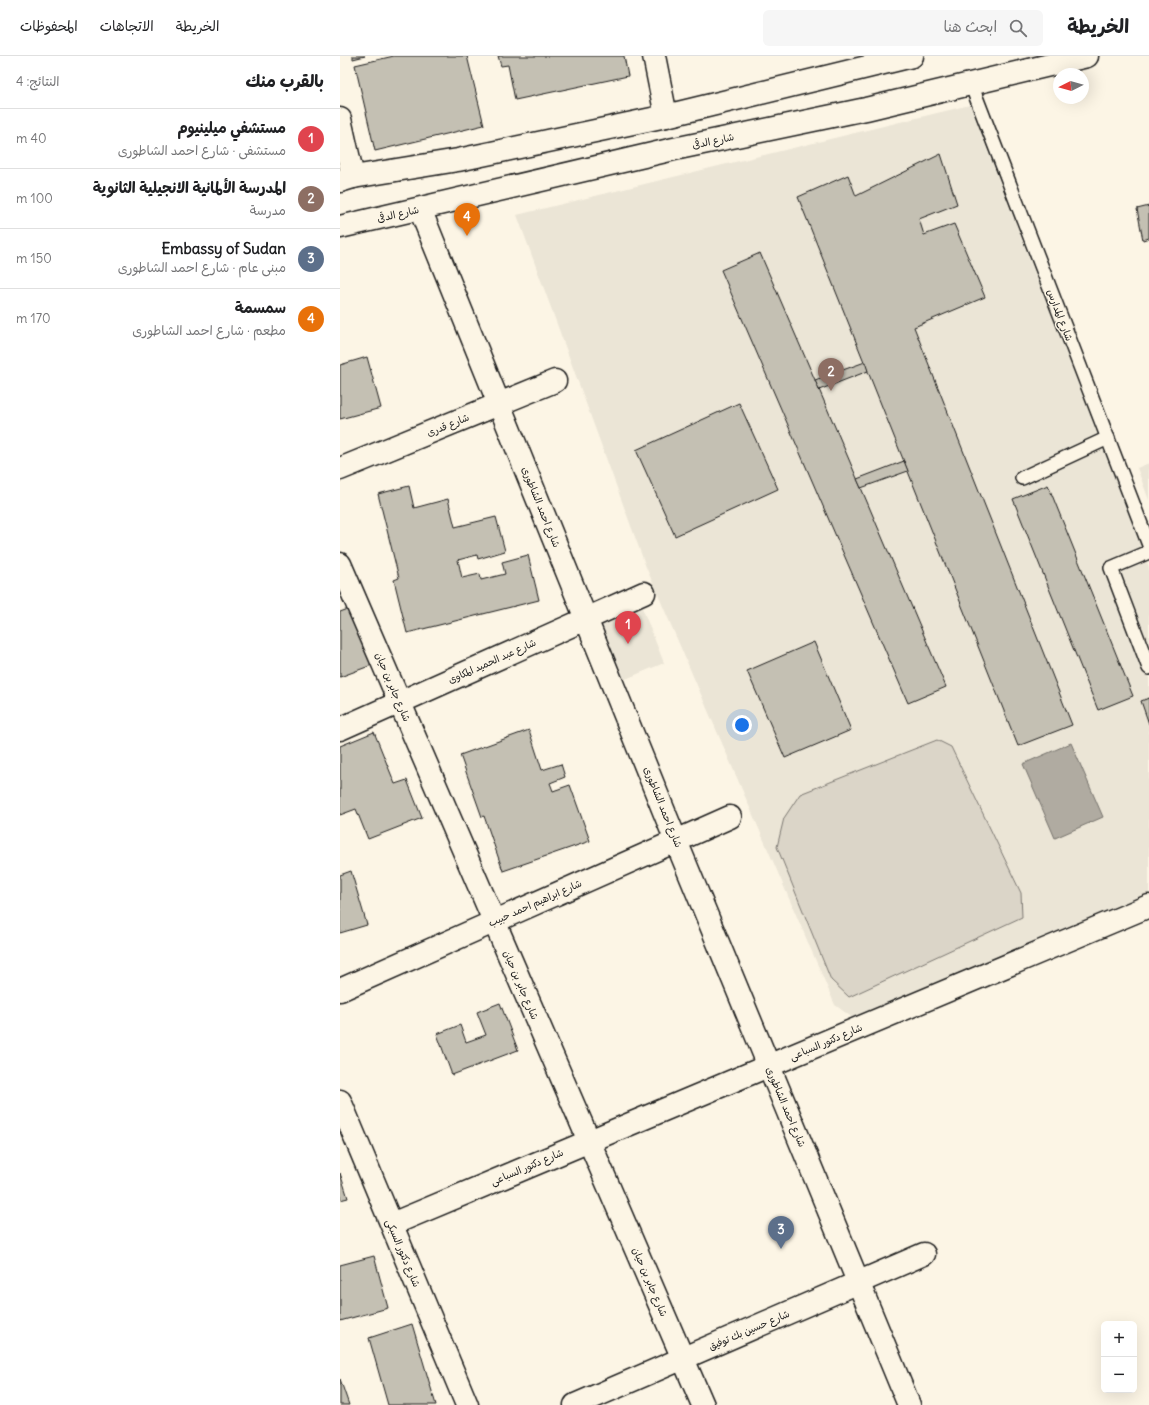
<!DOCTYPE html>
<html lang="ar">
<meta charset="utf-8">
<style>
body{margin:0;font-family:Delius,"Playpen Sans Arabic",sans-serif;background:#f6f6f6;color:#202124;direction:rtl}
.controls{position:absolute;right:12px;bottom:12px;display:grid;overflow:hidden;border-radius:6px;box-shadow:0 4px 16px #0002}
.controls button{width:36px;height:36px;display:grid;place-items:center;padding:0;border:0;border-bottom:1px solid #e0e0e0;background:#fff;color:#202124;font:20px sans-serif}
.compass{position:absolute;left:713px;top:12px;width:36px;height:36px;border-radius:50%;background:#fff;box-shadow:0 4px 16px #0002;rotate:264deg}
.you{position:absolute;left:402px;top:669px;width:14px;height:14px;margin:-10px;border:3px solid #fff;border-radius:50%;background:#1a73e8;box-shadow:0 0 0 6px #1a73e833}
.badge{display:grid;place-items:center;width:26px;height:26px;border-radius:50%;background:#1c1c1c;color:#fff;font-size:13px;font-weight:700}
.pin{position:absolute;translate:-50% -33px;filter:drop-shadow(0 1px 2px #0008)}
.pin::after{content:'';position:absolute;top:21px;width:14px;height:12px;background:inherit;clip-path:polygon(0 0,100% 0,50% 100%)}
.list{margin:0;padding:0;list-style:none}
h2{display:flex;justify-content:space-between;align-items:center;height:52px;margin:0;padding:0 16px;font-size:17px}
h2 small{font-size:13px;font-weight:400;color:#757577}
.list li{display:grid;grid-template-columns:26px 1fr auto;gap:12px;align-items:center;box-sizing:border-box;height:60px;padding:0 16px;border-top:1px solid #e0e0e0}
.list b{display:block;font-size:15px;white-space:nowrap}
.list p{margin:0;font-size:13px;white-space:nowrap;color:#757577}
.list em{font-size:13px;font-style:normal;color:#757577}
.icon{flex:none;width:22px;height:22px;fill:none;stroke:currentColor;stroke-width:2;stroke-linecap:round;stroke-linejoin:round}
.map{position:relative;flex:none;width:809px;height:1349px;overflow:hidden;direction:ltr}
header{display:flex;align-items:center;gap:24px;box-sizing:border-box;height:56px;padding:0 20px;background:#fff;border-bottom:1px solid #e0e0e0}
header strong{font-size:19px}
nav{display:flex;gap:22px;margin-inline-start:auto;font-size:14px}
.search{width:280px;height:36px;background:#f6f6f6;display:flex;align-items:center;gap:10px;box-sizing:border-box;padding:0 14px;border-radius:6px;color:#757577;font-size:15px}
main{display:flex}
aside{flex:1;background:#fff}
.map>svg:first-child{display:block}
.built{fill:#ebe5d6}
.green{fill:#dbd5c8;stroke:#7c7872}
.water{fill:#b0aba1;stroke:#75726c}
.building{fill:#c4c0b3;stroke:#1c1c1c}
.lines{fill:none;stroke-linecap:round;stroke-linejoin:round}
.service-casing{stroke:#1c1c1c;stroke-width:16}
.minor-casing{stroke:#1c1c1c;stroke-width:25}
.secondary-casing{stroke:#1c1c1c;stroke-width:25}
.service{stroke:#fcf5e5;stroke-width:13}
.minor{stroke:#fcf5e5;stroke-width:22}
.secondary{stroke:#fcf5e5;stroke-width:22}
.labels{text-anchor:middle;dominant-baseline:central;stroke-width:3;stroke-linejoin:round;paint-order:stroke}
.street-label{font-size:10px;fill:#1c1c1c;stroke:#fcf5e5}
</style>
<header>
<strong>الخريطة</strong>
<div class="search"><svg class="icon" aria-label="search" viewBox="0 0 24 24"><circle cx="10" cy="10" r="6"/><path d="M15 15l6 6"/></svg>ابحث هنا</div>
<nav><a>الخريطة</a><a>الاتجاهات</a><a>المحفوظات</a></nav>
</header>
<main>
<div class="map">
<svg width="809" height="1349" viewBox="0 0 809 1349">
<rect width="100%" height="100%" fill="#fcf5e5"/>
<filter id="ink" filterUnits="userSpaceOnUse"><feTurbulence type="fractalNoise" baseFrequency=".025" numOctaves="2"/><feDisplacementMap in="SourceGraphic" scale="8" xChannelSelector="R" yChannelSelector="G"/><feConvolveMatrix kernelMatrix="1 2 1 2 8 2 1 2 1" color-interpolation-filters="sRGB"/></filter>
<g filter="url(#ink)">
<g class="built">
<path d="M630,49L809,511V838L517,965L495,949L306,511L177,159Z"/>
<path d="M809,407V444L797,412Z"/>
<path d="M301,549L324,607L276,627L252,569Z"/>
</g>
<path class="green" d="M597,684L611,691L681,837L682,861L509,941L491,924L437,791L444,762L460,738Z"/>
<path class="water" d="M731,687L763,761L715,782L683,708Z"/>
<g class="building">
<path d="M13,0H25L13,3Z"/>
<path d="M54,0H127L144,69L35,95L15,9Z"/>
<path d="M158,0H284L288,20L175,44L168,9L161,10Z"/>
<path d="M601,98L617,148L579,163L584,179L614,168L645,241L574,271L732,669L678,690L458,141L508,119L516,140Z"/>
<path d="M809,150V182L803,184L797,153Z"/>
<path d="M420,197L475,324L606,631L568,647L381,214Z"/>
<path d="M27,301L41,352L0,363V309Z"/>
<path d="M525,306L528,315L479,334L475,324Z"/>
<path d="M399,347L438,433L335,480L296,394Z"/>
<path d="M564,405L568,415L521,432L517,423Z"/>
<path d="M708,429L793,640L758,654L673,443Z"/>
<path d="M69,430L74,452L108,443L115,471L156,461L165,495L138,503L137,499L118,504L122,522L140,518L141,524L165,518L162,506L188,499L199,544L67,577L54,524L59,522L38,438Z"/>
<path d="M11,552L32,609L0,621V556Z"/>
<path d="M474,586L511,674L445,702L407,615Z"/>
<path d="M809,642V668L801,645Z"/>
<path d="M189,674L202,714L221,708L225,721L210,727L213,735L230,729L250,785L163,815L144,760L142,761L120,699Z"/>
<path d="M34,676L55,728L67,724L82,762L28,783L16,753L0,759V690Z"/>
<path d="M11,815L27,869L0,877V819Z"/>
<path d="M160,947L178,994L112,1019L97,978L120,969L126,986L146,979L137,956Z"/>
<path d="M0,1117L8,1142L0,1144Z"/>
<path d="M34,1200L48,1252L0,1265V1209Z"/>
<path d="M72,1268L96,1349H48L29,1282Z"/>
<path d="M0,1323L9,1349H0Z"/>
</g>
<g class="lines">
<defs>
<g id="service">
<path d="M631,28L809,489"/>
<path d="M682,422L768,382"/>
<path d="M809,496L771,512L809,612"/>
</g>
<g id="minor">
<path d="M314,0L326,60"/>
<path d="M0,63L13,121"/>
<path d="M80,153L336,785L569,1349"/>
<path d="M0,413L215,325"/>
<path d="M0,508L363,1349"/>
<path d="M0,673L304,537"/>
<path d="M0,934L390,761"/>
<path d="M0,1045L127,1349"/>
<path d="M52,1168L809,850"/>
<path d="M235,1349L584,1198"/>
</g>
<g id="secondary">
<path d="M0,125L13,121L118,104L326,60L572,0"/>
<path d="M0,171L334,93L526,53L747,0"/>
</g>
</defs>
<use href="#service" class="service-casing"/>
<use href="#minor" class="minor-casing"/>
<use href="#secondary" class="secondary-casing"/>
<use href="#service" class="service"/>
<use href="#minor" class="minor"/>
<use href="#secondary" class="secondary"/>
</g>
</g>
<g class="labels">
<g class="street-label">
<text transform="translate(373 85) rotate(-12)">شارع الدقى</text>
<text transform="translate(58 158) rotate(-13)">شارع الدقى</text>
<text transform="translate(720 259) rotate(69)">شارع المدارس</text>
<text transform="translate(108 369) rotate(-22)">شارع قدرى</text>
<text transform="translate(201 451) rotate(68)">شارع احمد الشاطورى</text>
<text transform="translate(152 605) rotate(-24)">شارع عبد الحميد المكاوى</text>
<text transform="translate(53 631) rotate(67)">شارع جابر بن حيان</text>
<text transform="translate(323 751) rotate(68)">شارع احمد الشاطورى</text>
<text transform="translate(195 847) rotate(-24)">شارع ابراهيم احمد حبيب</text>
<text transform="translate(181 929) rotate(67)">شارع جابر بن حيان</text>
<text transform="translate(486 986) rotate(-23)">شارع دكتور السباعى</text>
<text transform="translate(446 1051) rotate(67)">شارع احمد الشاطورى</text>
<text transform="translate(187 1111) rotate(-23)">شارع دكتور السباعى</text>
<text transform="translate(63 1197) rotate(67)">شارع دكتور السبكى</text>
<text transform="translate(310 1226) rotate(67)">شارع جابر بن حيان</text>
<text transform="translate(409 1274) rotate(-23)">شارع حسين بك توفيق</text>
</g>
</g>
</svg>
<div class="controls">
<button>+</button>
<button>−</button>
</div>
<svg class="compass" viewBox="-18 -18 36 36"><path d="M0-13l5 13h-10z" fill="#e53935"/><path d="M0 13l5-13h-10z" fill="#757577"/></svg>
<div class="you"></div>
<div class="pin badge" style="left:288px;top:588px;background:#e0444e">1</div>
<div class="pin badge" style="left:491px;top:335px;background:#8d6e63">2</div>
<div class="pin badge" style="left:441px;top:1193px;background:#5c6f8a">3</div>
<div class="pin badge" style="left:127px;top:180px;background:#e8710a">4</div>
</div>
<aside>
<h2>بالقرب منك<small>النتائج: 4</small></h2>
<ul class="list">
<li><span class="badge" style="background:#e0444e">1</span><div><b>مستشفي ميلينيوم</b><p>مستشفى · شارع احمد الشاطورى</p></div><em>40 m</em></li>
<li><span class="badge" style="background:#8d6e63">2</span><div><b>المدرسة الألمانية الانجيلية الثانوية</b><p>مدرسة</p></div><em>100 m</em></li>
<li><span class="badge" style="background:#5c6f8a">3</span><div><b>Embassy of Sudan</b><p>مبنى عام · شارع احمد الشاطورى</p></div><em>150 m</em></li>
<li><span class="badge" style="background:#e8710a">4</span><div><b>سمسمة</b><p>مطعم · شارع احمد الشاطورى</p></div><em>170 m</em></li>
</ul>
</aside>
</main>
